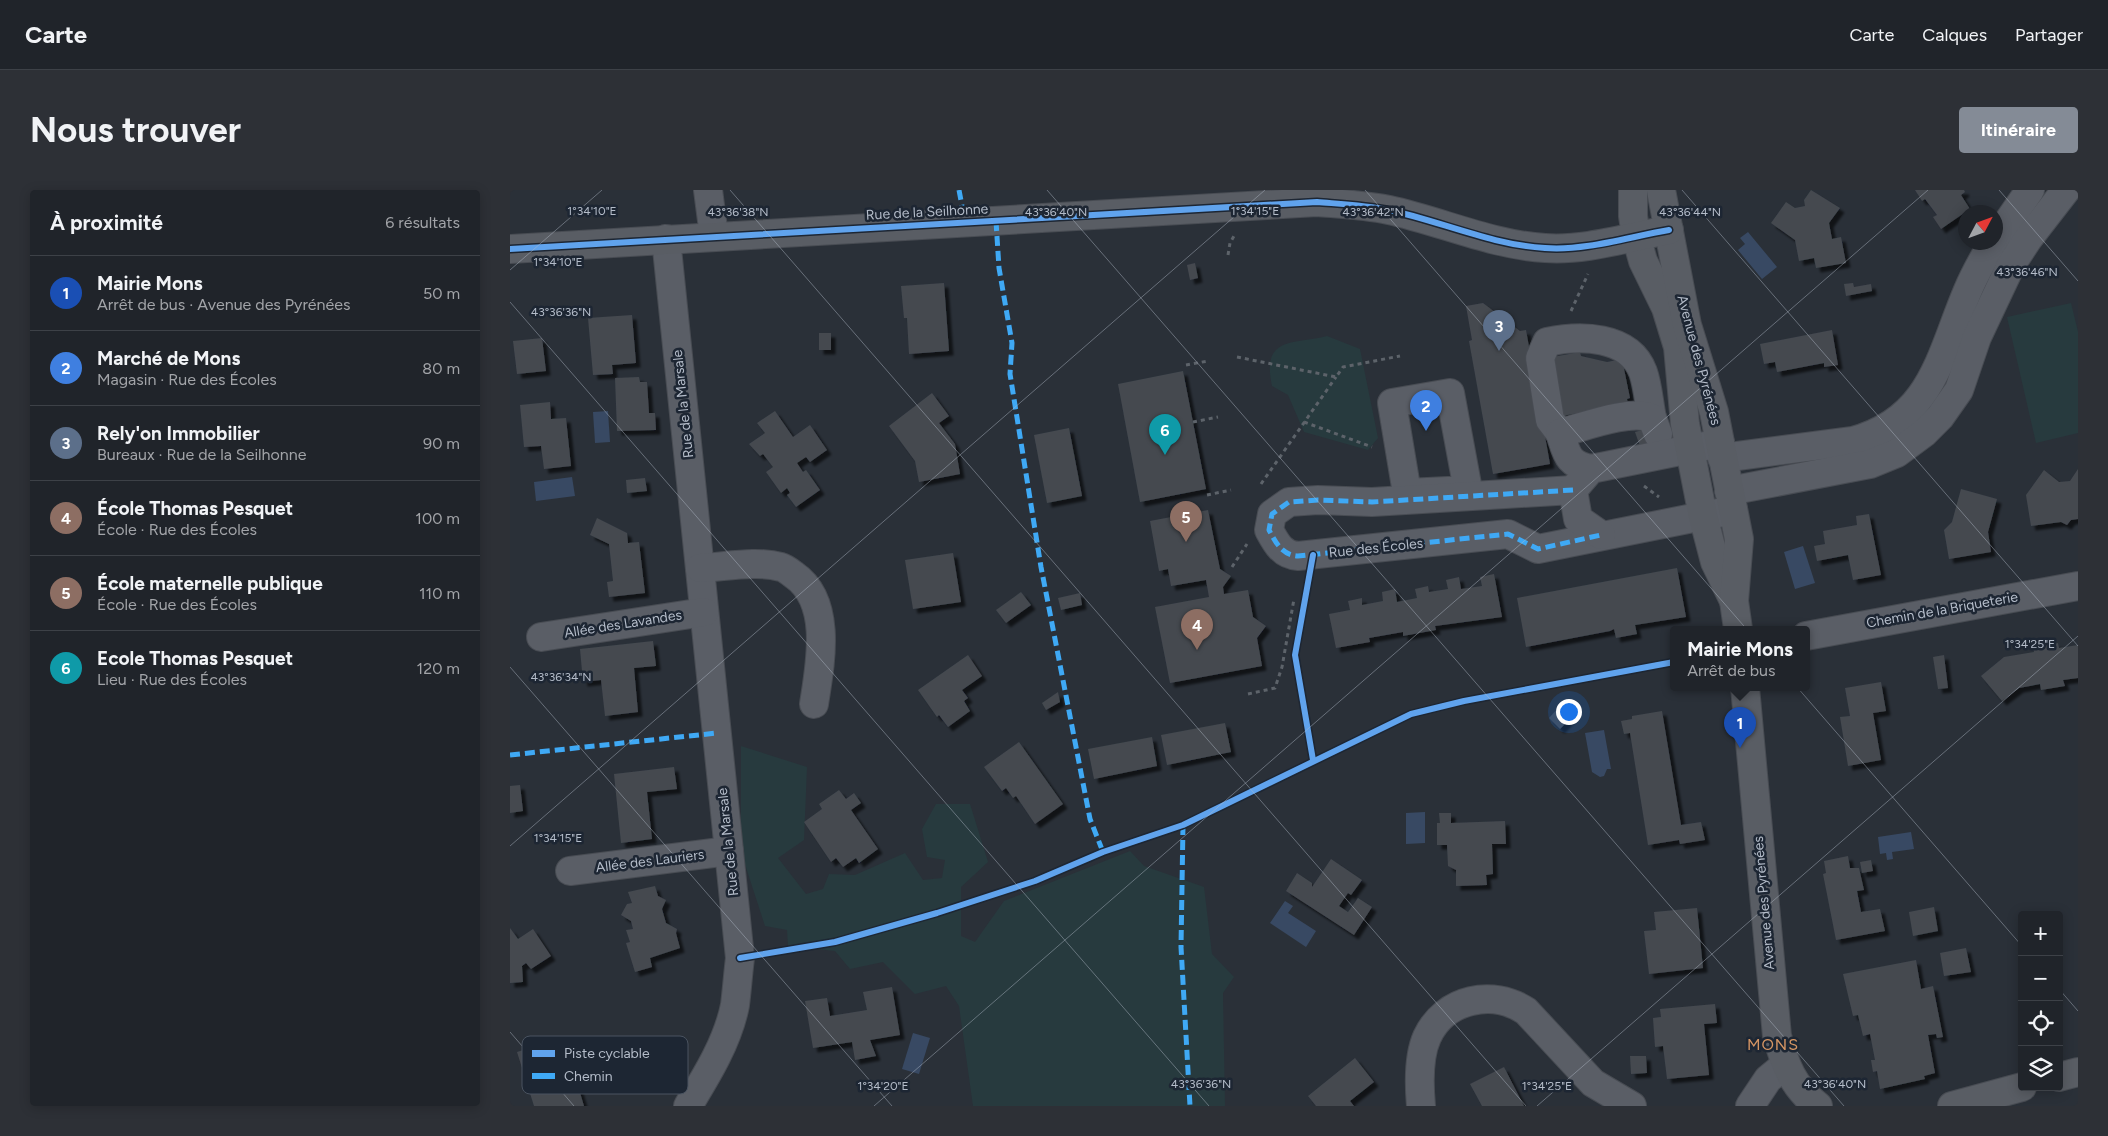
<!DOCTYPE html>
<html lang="fr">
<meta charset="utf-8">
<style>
body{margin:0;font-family:Figtree,sans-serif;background:#2d3036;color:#f1f3f6}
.controls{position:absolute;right:15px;bottom:15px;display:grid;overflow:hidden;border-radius:5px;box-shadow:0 2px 12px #0003}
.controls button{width:45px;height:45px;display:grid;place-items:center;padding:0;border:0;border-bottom:1px solid #3d4147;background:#20242a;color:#f1f3f6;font:25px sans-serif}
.compass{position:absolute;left:1448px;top:15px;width:45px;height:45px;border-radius:50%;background:#20242a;box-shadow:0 2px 12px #0003;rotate:49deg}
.you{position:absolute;left:1058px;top:521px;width:18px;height:18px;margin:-12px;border:4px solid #fff;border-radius:50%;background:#1a73e8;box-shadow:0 0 0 8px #1a73e833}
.badge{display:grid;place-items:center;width:32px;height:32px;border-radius:50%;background:#848b96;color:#fff;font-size:16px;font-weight:700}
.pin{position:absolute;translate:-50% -41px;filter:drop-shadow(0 1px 2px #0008)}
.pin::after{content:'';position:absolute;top:26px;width:18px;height:15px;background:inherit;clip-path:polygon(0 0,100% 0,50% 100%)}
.popup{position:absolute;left:1160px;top:436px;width:140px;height:65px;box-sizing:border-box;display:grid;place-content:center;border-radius:5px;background:#20242a;filter:drop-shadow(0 1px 4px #0005);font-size:16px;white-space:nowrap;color:#a2a4a8}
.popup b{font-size:19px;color:#f1f3f6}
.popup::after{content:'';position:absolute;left:50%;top:100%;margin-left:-10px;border:10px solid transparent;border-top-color:#20242a}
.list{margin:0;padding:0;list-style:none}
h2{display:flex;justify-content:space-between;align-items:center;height:65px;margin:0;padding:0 20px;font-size:21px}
h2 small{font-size:16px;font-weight:400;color:#a2a4a8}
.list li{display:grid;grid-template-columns:32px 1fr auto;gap:15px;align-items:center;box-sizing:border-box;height:75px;padding:0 20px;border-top:1px solid #3d4147}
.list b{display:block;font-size:19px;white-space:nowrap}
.list p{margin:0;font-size:16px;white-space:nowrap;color:#a2a4a8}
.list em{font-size:16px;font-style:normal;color:#a2a4a8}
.icon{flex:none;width:28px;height:28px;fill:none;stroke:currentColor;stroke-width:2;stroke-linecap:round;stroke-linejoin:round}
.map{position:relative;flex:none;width:1568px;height:916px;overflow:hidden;border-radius:5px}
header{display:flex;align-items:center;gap:30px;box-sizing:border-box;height:70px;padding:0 25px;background:#20242a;border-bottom:1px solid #3d4147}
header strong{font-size:24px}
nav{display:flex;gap:28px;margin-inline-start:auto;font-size:18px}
.intro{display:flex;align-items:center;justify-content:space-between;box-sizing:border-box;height:120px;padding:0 30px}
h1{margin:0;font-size:35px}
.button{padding:12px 22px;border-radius:5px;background:#848b96;color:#fff;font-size:18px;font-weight:700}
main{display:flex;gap:30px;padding:0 30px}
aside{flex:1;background:#20242a;border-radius:5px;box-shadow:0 2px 12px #0003}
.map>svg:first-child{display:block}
.green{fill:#273a3e}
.water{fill:#384963}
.building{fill:#444950;filter:url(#shadow)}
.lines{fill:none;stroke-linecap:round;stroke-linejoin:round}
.street-casing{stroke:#484c53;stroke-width:30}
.secondary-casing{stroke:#484c53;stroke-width:30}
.path{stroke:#5d636a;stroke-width:3;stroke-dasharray:4 4;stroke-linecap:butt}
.street{stroke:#5a5e66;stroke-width:28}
.secondary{stroke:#595d64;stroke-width:28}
.quiet{stroke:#3fa9f5;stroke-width:5;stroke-dasharray:10 5;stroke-linecap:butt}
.cycleway-casing{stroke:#1d2633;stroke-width:9}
.cycleway{stroke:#60a3ed;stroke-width:6}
.ticks{fill:none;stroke:#b4bcc9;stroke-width:1;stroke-opacity:0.45}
.labels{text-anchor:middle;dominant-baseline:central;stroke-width:5;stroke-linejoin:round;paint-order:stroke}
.street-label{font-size:14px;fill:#b4bcc9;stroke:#1d2633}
.quarter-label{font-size:16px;letter-spacing:1px;fill:#d59563;stroke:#1d2633}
.key{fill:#1d2633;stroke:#4a5360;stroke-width:1}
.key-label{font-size:14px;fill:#b4bcc9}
.ticks-label{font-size:12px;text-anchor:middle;fill:#b4bcc9;stroke:#1d2633;stroke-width:5;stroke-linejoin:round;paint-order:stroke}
</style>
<header>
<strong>Carte</strong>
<nav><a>Carte</a><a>Calques</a><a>Partager</a></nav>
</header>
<div class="intro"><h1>Nous trouver</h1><a class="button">Itinéraire</a></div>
<main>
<aside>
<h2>À proximité<small>6 résultats</small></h2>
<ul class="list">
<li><span class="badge" style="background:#1a4fb4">1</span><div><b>Mairie Mons</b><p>Arrêt de bus · Avenue des Pyrénées</p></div><em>50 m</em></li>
<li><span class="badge" style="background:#3f7fe0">2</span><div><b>Marché de Mons</b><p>Magasin · Rue des Écoles</p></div><em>80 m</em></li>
<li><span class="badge" style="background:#5c6f8a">3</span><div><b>Rely'on Immobilier</b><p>Bureaux · Rue de la Seilhonne</p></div><em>90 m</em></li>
<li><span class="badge" style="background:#8d6e63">4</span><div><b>École Thomas Pesquet</b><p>École · Rue des Écoles</p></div><em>100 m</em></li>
<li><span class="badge" style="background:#8d6e63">5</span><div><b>École maternelle publique</b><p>École · Rue des Écoles</p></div><em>110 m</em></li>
<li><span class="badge" style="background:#0f9aa8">6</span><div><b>Ecole Thomas Pesquet</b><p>Lieu · Rue des Écoles</p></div><em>120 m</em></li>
</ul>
</aside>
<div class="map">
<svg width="1568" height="916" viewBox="0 0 1568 916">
<defs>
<filter id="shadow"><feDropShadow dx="4.5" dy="4.5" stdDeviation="1" flood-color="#0009"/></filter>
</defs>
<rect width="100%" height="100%" fill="#2a3038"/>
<g class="green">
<path d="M1561,113L1568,142V243L1526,253L1497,127Z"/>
<path d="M817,146L850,159L868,248L858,260L794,242L778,205L762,196C751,145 784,155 817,146Z"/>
<path d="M231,556L297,577L294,650L268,668L296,704L313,699L319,684L345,685L395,663L413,690L432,688L435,670L417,667L412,639L426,614H460L478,672L451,697V746L465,752L494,711L620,661L634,676L694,697L702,764L724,787L713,803L715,916H463L449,816L436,796L405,804L373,772L340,779L325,761L278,756L277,740L255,736L231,662Z"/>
</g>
<g class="water">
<path d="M1238,42L1267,77L1252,89L1228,60L1235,54L1230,48Z"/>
<path d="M98,221L100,252L85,253L83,222Z"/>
<path d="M62,287L65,306L26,311L24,292Z"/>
<path d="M1293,356L1305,393L1285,399L1274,362Z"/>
<path d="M1094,540L1101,579H1097L1094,586L1090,587L1082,582L1075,543Z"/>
<path d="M915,622V653L896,654V623Z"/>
<path d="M1401,642L1404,659L1382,662L1383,669L1377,670L1376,663L1370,664L1368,647Z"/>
<path d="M775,711L783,716L778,723L806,741L796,757L760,733Z"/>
<path d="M403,843L420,848L409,884L392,879Z"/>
</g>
<g class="building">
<path d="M1301,0L1330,18L1319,33L1322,49L1331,47L1336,73L1306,78L1304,68L1289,71L1285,50L1261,33L1276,12L1285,18L1295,16L1294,10Z"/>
<path d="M1405,0H1454L1455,2L1451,5L1460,19L1431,39L1423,27L1427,25L1415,9L1412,11Z"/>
<path d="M685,73L688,88L680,90L677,75Z"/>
<path d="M434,93L439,161L399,164L397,128H394L391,96Z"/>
<path d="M1343,93L1344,97L1361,94L1362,101L1336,106L1334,94Z"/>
<path d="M973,113L1010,141L1016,140L1040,274L983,284L959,151L962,150L956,116Z"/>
<path d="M122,125L126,173L102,175L103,184L83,185L78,128Z"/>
<path d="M1322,140L1328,175L1314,177V173L1267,182L1265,172L1254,174L1250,154Z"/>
<rect x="309" y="143" width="12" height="17"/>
<path d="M32,148L36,181L7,184L3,151Z"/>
<path d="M1070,162L1071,166L1097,172L1112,169L1120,208L1117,209L1118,214L1052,226L1037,168Z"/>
<path d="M673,181L696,299L630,312L608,194Z"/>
<path d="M129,187L130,192H137L139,223H145L146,240L107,241L105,188Z"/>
<path d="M422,203L439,226L429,233L445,254L450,284L409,292L405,271L379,236Z"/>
<path d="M40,212L41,229L56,228L61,276L34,279L31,256L14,257L10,215Z"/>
<path d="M265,221L283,247L300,235L317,260L300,272L296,267L287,273L293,282L296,280L310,300L286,317L277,305L280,303L277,298L271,303L256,282L263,277L253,264L250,266L239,254L255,243L247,233Z"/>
<path d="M559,238L572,306L537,313L524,245Z"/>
<path d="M1136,239L1143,256L1131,259L1125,242Z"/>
<path d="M1568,279V329L1561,330L1557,335L1551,332L1521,336L1516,305L1534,280L1549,292L1560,291Z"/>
<path d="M135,288L137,301L117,303L116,290Z"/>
<path d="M1451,299L1487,309L1478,342L1481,362L1439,369L1434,340L1442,332Z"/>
<path d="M698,320L710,379L721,386L713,397L714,404L738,400L743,427L756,436L747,448L752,476L660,493L645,417L699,407L696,390L661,396L658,379L649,381L640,331Z"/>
<path d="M1359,324L1371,385L1343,390L1338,365L1307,371L1304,356L1315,354L1313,341L1347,335L1346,326Z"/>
<path d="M87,328L117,343L118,353L129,352L135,403L99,407L97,392L103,391L99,354L80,345Z"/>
<path d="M443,363L451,412L403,419L395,370Z"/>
<path d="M1167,378L1176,427L1125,435L1127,444L1106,448L1104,439L1100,441L1016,457L1007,408Z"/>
<path d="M984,384L992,427L925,436L926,440L893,446V442L859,448L860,452L826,458L819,424L840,420L838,411L852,408V415L873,411L872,402L885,399L887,412L907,408L905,399L918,396L919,402L938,399L936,390L949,387L951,399L972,396L970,387Z"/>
<path d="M511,402L521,415L496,433L486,420Z"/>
<path d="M570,403L572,415L551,420L548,408Z"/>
<path d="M143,451L146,476L124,478L128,522L95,526L91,490L73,492L70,459Z"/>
<path d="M1548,453L1549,458L1568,455V488L1553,490L1555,496L1531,500L1530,494L1509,498L1492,511L1471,486L1494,467L1524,462L1523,457Z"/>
<path d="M458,465L472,486L452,500L458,508L454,511L460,521L438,537L429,525L427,527L408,500Z"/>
<path d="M1434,465L1438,498L1428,499L1423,467Z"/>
<path d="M1371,492L1376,521L1363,523L1371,570L1338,576L1330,527L1340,526L1335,498Z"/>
<path d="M548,502L550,512L536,520L532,513Z"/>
<path d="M1051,515L1062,527L1050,539L1039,528Z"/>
<path d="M1152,521L1171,635L1191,632L1195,650L1170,654L1169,650L1138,655L1120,543L1114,544L1111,531L1122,529V526Z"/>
<path d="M715,533L721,562L657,575L651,545Z"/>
<path d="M642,547L647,576L584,589L578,559Z"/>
<path d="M509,552L553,614L525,634L506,606L503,608L496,598L492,601L474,577Z"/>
<path d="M164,577L167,599L137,602L142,649L111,653L104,584Z"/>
<path d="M10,595L13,621L0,623V596Z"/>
<path d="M329,600L336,609L344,603L351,613L341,620L368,659L349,673L346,668L333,677L326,668L321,672L294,632L312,619L309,614Z"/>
<path d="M929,623H941V633L995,631L996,654H982L983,684L976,685L977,695L946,696V680L938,676L937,655H927V633H930Z"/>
<path d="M1338,666L1340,678H1349L1354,700L1347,701L1351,722L1370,719L1375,741L1326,750L1313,684L1316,683L1314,671Z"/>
<path d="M821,669L852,690L841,705L838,703L829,716L838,722L848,708L862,717L844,745L776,701L787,683L802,693V697Z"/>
<path d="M1361,670L1363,681L1352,683L1350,672Z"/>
<path d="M145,696L148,706L156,710L152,719L156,733L167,739L166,743L170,758L140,768L142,777L125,782L116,753L120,752L116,740L123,739L121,731L111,725L117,714L122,713L118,702Z"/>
<path d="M1424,717L1428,741L1403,746L1399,722Z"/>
<path d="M1187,718L1193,778L1139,784L1134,741L1146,740L1144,722Z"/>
<path d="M0,738L8,749L23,739L41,766L21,779L16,773L12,776L13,792L0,793Z"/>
<path d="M1456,758L1461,782L1434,786L1430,763Z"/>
<path d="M1406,770L1411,799L1423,796L1433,847L1427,848L1426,844L1418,845L1425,883L1414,886L1415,889L1370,899L1367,881L1363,882L1361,870H1365L1360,844L1353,846L1348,825L1343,826L1333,784Z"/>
<path d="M382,797L390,845L360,850L366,866L345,870L342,852L303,858L295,811L317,808L320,826L357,820L353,802Z"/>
<path d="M1205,814L1207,833L1194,834L1199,885L1157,889L1153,856L1145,857L1143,828L1151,827L1150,819Z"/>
<path d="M45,850L61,899L68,896L74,916H24L7,862Z"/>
<path d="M1120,866H1136L1137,883L1121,884Z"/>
<path d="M845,868L864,892L840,911L844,916H806L798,906Z"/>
<path d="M994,877L1014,916H972L960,894Z"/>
</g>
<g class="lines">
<defs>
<g id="street">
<path d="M198,0L204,46"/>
<path d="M156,49L230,768C228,784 227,799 225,815C218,851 197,885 178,916"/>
<path d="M1486,49L1520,0"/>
<path d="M940,203L958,300L897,303L882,213Z"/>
<path d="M1050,243L1040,230L1030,168L1037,152C1070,145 1119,145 1133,182C1138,196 1139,214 1142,228"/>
<path d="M1212,268L1343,251C1423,229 1430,165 1458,100C1465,83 1474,68 1483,52"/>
<path d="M1081,279C1057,274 1057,264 1050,243C1074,237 1119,219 1142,228L1148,244"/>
<path d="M1063,300L862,312L808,310L779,312L762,324L759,340C766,353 772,365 788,366L998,344L1028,359L1223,320"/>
<path d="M1219,301L1360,274L1387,263L1414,243L1430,227L1449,200L1467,147L1501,75L1518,49L1556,0"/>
<path d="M1091,345L1068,329L1063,300L1081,279L1210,253"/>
<path d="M190,378C215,377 246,370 271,377C275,378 280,382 284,385C323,412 310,475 304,514"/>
<path d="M1296,446L1568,396"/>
<path d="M31,447L194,422"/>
<path d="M60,681L219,661"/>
<path d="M911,916C909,894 908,867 917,847C935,808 983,799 1016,821L1083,893L1122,916"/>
<path d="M1240,916L1258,889L1275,875"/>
</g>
<g id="secondary">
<path d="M1123,0V26L1126,46L1133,71L1156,118L1168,157L1175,234L1193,326L1205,372L1224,411"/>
<path d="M1151,0L1177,135L1204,222L1229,349L1224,411L1228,439"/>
<path d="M0,59L807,12C831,14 855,15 879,20C930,31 982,55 1035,58C1076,61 1118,47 1159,40"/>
<path d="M1235,497L1267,846C1275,875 1283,897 1308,916"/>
<path d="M1549,887L1568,882"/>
<path d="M1442,916L1512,897"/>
</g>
</defs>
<use href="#street" class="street-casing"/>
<use href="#secondary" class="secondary-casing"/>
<g class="path">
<path d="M718,65L720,53L725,44"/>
<path d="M1061,121L1078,84"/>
<path d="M727,167L826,187L833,177L890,166"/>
<path d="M676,175L698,171"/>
<path d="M683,232L708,227"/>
<path d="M794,232L862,257"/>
<path d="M751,294L826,187"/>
<path d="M1134,296L1149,307"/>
<path d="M697,305L721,300"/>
<path d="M722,377L737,354"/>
<path d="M798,392L785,465L803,570"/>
<path d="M738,504L765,498L772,477L784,409"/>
</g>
<use href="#street" class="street"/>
<use href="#secondary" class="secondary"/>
<g class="quiet">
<path d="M449,0L455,32"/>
<path d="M486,31L489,78L502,153L500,184L531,377L580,629L593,662"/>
<path d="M1063,300L862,312L808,310L779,312L762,324L759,340C766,353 772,365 788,366L998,344L1028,359L1091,345"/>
<path d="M0,565L207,543"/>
<path d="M673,635L671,757L680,916"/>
</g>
<defs>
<g id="cycleway">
<path d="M0,59L807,12C831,14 855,15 879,20C930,31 982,55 1035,58C1076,61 1118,47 1159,40"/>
<path d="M803,365L785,465L803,570"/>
<path d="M230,768L325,752L427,723L525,691L593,662L673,635L901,524L954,511L1164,472"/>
</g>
</defs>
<use href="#cycleway" class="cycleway-casing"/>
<use href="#cycleway" class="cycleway"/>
</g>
<path class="ticks" d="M220,0L1016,916M537,0L1334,916M855,0L1512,756M1172,0L1568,456M1489,0L1568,91M0,80L92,0M0,112L699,916M0,477L382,916M0,656L755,0M1549,799L1568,821M0,842L64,916M364,916L1418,0M1027,916L1568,446"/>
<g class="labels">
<g class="street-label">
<text transform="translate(417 22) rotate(-3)">Rue de la Seilhonne</text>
<text transform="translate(1189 170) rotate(75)">Avenue des Pyrénées</text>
<text transform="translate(173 214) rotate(-96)">Rue de la Marsale</text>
<text transform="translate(866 358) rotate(-6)">Rue des Écoles</text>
<text transform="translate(1432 420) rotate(-10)">Chemin de la Briqueterie</text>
<text transform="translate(113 434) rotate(-9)">Allée des Lavandes</text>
<text transform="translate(218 652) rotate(-96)">Rue de la Marsale</text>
<text transform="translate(140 671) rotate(-7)">Allée des Lauriers</text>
<text transform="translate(1254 713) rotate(-95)">Avenue des Pyrénées</text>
</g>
<g class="quarter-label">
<text x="1263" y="854">MONS</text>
</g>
</g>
<rect x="12" y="846" width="166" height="58" rx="8" class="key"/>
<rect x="22" y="860" width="23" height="7" fill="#60a3ed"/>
<rect x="22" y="883" width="23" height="6" fill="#3fa9f5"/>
<g class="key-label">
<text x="54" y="868">Piste cyclable</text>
<text x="54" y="891">Chemin</text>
</g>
<g class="ticks-label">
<text x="82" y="25">1°34'10"E</text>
<text x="745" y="25">1°34'15"E</text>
<text x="228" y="26">43°36'38"N</text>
<text x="546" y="26">43°36'40"N</text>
<text x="1180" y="26">43°36'44"N</text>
<text x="863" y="26">43°36'42"N</text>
<text x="48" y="76">1°34'10"E</text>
<text x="1517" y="86">43°36'46"N</text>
<text x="51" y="126">43°36'36"N</text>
<text x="1520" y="458">1°34'25"E</text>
<text x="51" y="491">43°36'34"N</text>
<text x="48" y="652">1°34'15"E</text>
<text x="691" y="898">43°36'36"N</text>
<text x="1325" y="898">43°36'40"N</text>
<text x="373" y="900">1°34'20"E</text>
<text x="1037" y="900">1°34'25"E</text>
</g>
</svg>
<div class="controls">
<button>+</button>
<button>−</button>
<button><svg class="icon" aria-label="locate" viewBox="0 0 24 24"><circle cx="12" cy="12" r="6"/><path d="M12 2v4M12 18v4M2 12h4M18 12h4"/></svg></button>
<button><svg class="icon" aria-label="layers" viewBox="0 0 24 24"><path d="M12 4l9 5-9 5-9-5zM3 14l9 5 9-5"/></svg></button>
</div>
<svg class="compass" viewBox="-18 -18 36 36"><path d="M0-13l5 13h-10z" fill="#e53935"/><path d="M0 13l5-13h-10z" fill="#a2a4a8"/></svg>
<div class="you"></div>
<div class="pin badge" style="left:1230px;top:558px;background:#1a4fb4">1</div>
<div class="popup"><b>Mairie Mons</b>Arrêt de bus</div>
<div class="pin badge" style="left:916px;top:241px;background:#3f7fe0">2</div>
<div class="pin badge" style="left:989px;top:161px;background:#5c6f8a">3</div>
<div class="pin badge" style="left:687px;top:460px;background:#8d6e63">4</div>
<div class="pin badge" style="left:676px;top:352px;background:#8d6e63">5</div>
<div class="pin badge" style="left:655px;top:265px;background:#0f9aa8">6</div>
</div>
</main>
